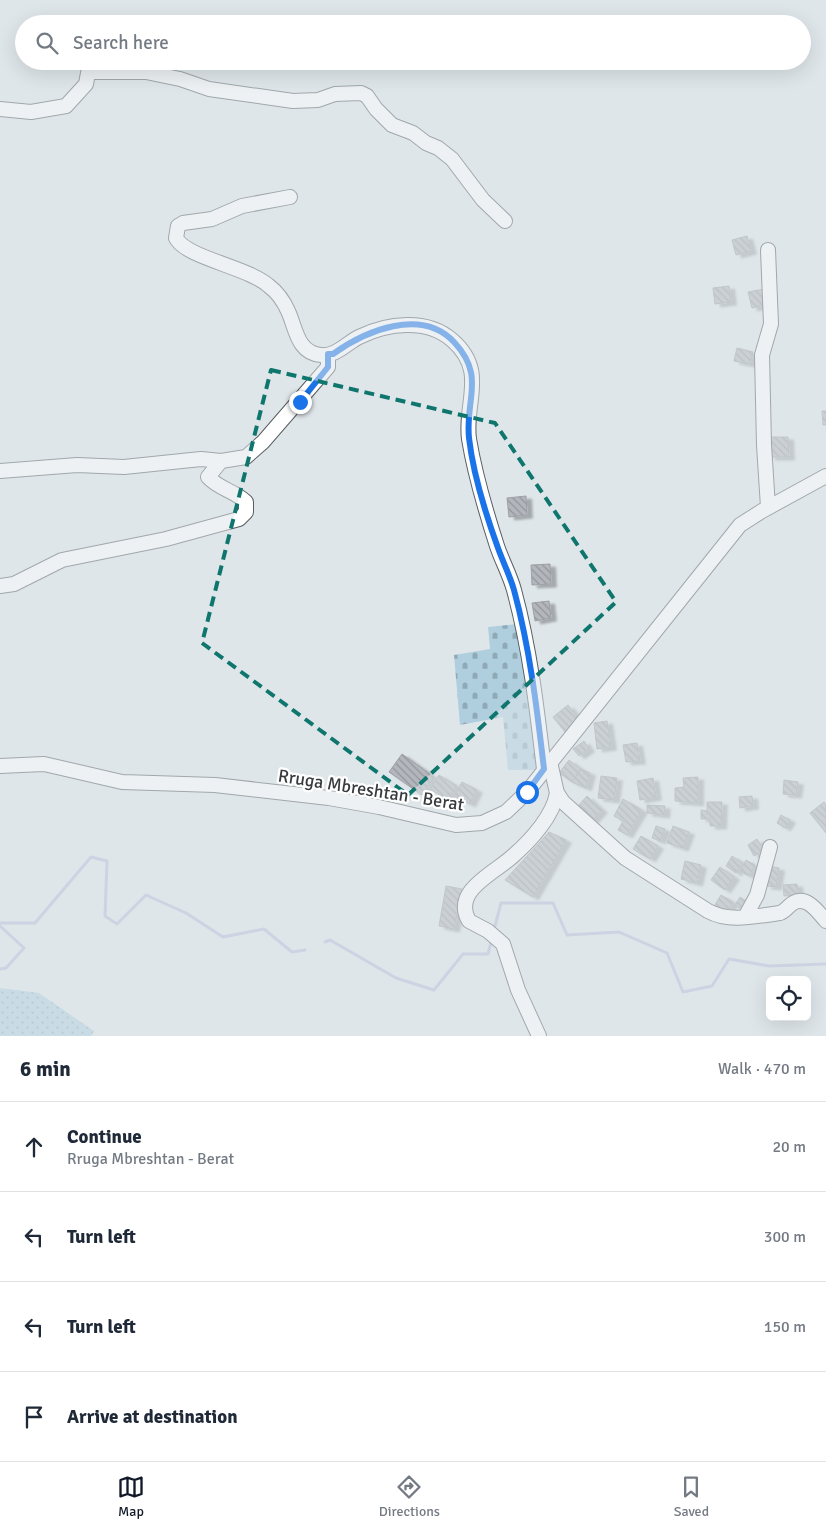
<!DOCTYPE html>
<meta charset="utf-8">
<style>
body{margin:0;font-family:Signika,sans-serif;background:#f2f2f3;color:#1f2937}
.controls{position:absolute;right:15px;bottom:15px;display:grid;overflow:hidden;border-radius:8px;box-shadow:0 5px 20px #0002}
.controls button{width:45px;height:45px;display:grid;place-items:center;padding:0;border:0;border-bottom:1px solid #e0e1e3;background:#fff;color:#1f2937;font:25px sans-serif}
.stop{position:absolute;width:15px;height:15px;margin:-11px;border:4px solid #1a73e8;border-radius:50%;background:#fff}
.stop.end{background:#1a73e8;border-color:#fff;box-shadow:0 1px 5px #0008}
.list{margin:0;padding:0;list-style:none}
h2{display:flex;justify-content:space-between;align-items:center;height:65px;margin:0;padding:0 20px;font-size:21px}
h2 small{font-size:16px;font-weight:400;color:#747a83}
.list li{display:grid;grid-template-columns:32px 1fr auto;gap:15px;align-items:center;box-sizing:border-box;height:90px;padding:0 20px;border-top:1px solid #e0e1e3}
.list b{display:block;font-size:19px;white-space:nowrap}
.list p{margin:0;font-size:16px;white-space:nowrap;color:#747a83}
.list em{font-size:16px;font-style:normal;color:#747a83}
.icon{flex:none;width:28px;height:28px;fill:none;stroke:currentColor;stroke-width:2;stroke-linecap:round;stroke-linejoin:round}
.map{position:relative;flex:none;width:826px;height:1036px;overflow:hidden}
.search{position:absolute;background:#fff;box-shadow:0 5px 20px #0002;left:15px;right:15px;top:15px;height:55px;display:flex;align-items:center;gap:12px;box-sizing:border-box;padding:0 18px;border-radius:28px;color:#747a83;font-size:19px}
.sheet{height:425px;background:#fff}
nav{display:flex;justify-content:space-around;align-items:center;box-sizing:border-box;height:70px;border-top:1px solid #e0e1e3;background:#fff;font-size:14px;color:#747a83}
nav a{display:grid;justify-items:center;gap:2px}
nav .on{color:#111827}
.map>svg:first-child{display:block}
.grass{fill:url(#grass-dots)}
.cemetery{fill:url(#cemetery-stones)}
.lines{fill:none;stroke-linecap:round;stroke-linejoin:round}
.stream{stroke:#bbbbda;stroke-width:3}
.building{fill:url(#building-back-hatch);stroke:#9da0a6;filter:url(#shadow)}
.minor-casing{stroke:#575d60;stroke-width:16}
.minor{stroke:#fff;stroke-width:14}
.route{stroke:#1a73e8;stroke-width:6}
.marked{fill:none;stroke:#0f766e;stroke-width:4;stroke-dasharray:10 6;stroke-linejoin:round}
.labels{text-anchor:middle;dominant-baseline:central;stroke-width:4.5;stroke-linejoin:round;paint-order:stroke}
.street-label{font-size:18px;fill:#383b3d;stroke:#fff}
</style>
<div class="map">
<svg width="826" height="1036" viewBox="0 0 826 1036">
<defs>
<pattern id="grass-dots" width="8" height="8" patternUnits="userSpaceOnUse" patternTransform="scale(1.25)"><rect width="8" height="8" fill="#afcfdf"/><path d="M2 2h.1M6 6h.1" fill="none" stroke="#8fa9b6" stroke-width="1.8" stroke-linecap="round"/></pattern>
<pattern id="cemetery-stones" width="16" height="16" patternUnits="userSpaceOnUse" patternTransform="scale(1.25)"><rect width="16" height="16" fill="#afcfdf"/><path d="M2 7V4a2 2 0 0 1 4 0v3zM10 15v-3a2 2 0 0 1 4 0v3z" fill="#8fa9b6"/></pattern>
<pattern id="building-back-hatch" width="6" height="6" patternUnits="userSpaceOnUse" patternTransform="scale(1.25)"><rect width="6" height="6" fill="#b3b6bc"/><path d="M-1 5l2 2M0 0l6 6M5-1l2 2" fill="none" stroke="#93959a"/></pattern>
<filter id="shadow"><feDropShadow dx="5.5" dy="3" stdDeviation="1" flood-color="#0004"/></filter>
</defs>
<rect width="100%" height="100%" fill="#dfe6ea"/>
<path class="grass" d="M0,988L39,993L94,1031L91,1036H0Z"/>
<path class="cemetery" d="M518,624L540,770H508L503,717L460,725L454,655L490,649L488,627Z"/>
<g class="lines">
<g class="stream">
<path d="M0,923H35L91,857L107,861L105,916L117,924L146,895L186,913L223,937L264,929L292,952L305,950"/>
<path d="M0,926L24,948L6,968L0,969"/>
<path d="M495,926L501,903H553L567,935L619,932L667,953L683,992L712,986L729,959L769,966L826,964"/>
<path d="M325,942L330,940L396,978L434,990L463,954H488L491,942"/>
</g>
</g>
<g class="building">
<path d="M747,236L751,251L736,255L732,240Z"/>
<path d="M729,286L731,302L715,304L713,288Z"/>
<path d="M764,289L768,304L752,308L748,292Z"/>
<path d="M737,348L753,352L750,364L734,361Z"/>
<path d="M822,411H826V425H823Z"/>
<path d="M769,437H788L789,457H770Z"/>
<path d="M526,496L527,515L509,517L507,498Z"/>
<path d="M550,564L551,584L532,585L531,565Z"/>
<path d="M549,601L551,618L535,621L532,603Z"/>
<path d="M568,705L580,720L565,732L553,717Z"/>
<path d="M607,721L611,747L597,749L594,723Z"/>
<path d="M584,741L589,749L579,756L573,749Z"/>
<path d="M637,743L640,761L626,762L623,745Z"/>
<path d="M402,754L434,777L422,795L389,772Z"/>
<path d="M569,760L581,769L572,782L559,773Z"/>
<path d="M581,769L590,773L586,788L572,782Z"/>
<path d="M439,775L457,786L448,800L430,789Z"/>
<path d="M601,776L617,778L614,800L598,798Z"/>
<path d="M698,777V803L675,801V788L684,787L683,778Z"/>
<path d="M653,778L656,797L640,800L637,781Z"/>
<path d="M784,780L798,782L796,795L783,794Z"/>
<path d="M462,782L477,790L470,804L454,796Z"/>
<path d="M587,796L602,810L592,821L577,807Z"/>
<path d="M752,796L753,806L740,808L739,797Z"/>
<path d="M623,799L642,810L627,835L618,830L623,821L614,816Z"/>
<path d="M707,802H722L721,826H710V819H701V810L707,811Z"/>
<path d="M824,802L826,805V833L810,813Z"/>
<path d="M647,805L665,806L664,815L647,813Z"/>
<path d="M781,815L790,820L785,828L777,823Z"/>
<path d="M656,826L665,829L660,841L652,838Z"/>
<path d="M673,826L689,832L683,848L667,843Z"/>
<path d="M549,832L566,840L533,897L505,880Z"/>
<path d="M641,836L658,846L650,859L633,849Z"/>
<path d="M757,839L764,850L754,856L748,845Z"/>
<path d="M732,856L743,863L736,873L726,866Z"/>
<path d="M746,860L755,865L749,876L740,871Z"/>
<path d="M685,861L701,865L697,883L681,879Z"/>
<path d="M769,866L779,868L776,887L766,886Z"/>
<path d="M720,867L734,877L725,890L711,880Z"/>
<path d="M797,884L798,895L784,896L783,885Z"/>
<path d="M446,886L462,889L454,929L439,926Z"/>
<path d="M721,895L733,902L726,915L713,908Z"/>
<path d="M740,897L749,903L743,911L735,905Z"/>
</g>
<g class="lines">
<defs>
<g id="minor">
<path d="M0,109L31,112L66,106L86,84L88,73L92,72H146L180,79L209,89L293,101L318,100L335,94L361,93L367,96L376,109L392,125L413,133L426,143L438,148L452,159L483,200L505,221"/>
<path d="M290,197L242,206L212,219L183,223L178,226L176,238C186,258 248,267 269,286C277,292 284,302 288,311C296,328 297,353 321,355C335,357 347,343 359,337C387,323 427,318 452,340C488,371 464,402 469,439C475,475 486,512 497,546C502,561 510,575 514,590C530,649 537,709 544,769"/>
<path d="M768,250L771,324L762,355L764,445L768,507"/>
<path d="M0,471L77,465L124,467L201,459L221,461"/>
<path d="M0,586L14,584L62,560L166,539L239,519L246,512V502C235,491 219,489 208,477L221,461L246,457L263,442L328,367V355"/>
<path d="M550,762L557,793L563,802L625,858L708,911C730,923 756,916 780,913C786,911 788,906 793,903C807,895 818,912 826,921"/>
<path d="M0,766L44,764L122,782L215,785L329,798L379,807L456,825L482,823L506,812L527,792L740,525L762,511L826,476"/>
<path d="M745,917L757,895L770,847"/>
<path d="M539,1036L518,990L503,944L488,931L469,921C451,890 497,872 514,855C531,840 553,816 557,793"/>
</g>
</defs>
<use href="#minor" class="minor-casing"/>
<use href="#minor" class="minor"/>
</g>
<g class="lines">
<path class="route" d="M300,402L328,367V354H333C365,331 421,307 454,342C486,376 465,399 469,438C473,473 486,515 498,548C503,562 510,576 514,590C530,649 537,709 544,769L527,792"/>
</g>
<path d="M0 0H826V1036H0ZM271,370L495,423L616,602L408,795L202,643Z" fill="#dfe6ea" fill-opacity=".55" fill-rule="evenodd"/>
<path class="marked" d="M271,370L495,423L616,602L408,795L202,643Z"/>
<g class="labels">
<g class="street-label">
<text transform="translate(371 790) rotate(9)">Rruga Mbreshtan - Berat</text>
</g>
</g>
</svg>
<div class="controls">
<button><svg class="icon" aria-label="locate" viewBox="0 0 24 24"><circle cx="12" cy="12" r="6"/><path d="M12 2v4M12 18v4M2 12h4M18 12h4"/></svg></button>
</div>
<div class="stop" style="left:527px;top:792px"></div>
<div class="stop end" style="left:300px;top:402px"></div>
<div class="search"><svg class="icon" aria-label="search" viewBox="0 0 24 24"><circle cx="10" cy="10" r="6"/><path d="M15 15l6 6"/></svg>Search here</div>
</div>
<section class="sheet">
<h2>6 min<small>Walk · 470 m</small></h2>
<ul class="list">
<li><svg class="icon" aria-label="ahead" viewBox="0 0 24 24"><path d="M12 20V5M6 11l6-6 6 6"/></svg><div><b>Continue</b><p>Rruga Mbreshtan - Berat</p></div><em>20 m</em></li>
<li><svg class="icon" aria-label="left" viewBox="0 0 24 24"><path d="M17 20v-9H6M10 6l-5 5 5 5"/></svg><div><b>Turn left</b></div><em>300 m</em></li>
<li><svg class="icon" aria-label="left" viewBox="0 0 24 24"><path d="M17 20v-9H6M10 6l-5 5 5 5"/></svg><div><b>Turn left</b></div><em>150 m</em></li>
<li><svg class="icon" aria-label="arrive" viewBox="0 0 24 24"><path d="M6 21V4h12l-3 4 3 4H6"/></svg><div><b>Arrive at destination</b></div></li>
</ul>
</section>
<nav>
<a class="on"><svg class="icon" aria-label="map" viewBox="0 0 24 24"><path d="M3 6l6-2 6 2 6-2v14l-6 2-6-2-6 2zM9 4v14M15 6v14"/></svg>Map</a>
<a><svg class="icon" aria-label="directions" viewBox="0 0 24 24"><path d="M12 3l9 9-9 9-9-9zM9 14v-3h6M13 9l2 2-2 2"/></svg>Directions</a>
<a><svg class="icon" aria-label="saved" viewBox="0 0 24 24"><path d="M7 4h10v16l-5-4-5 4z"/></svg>Saved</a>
</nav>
